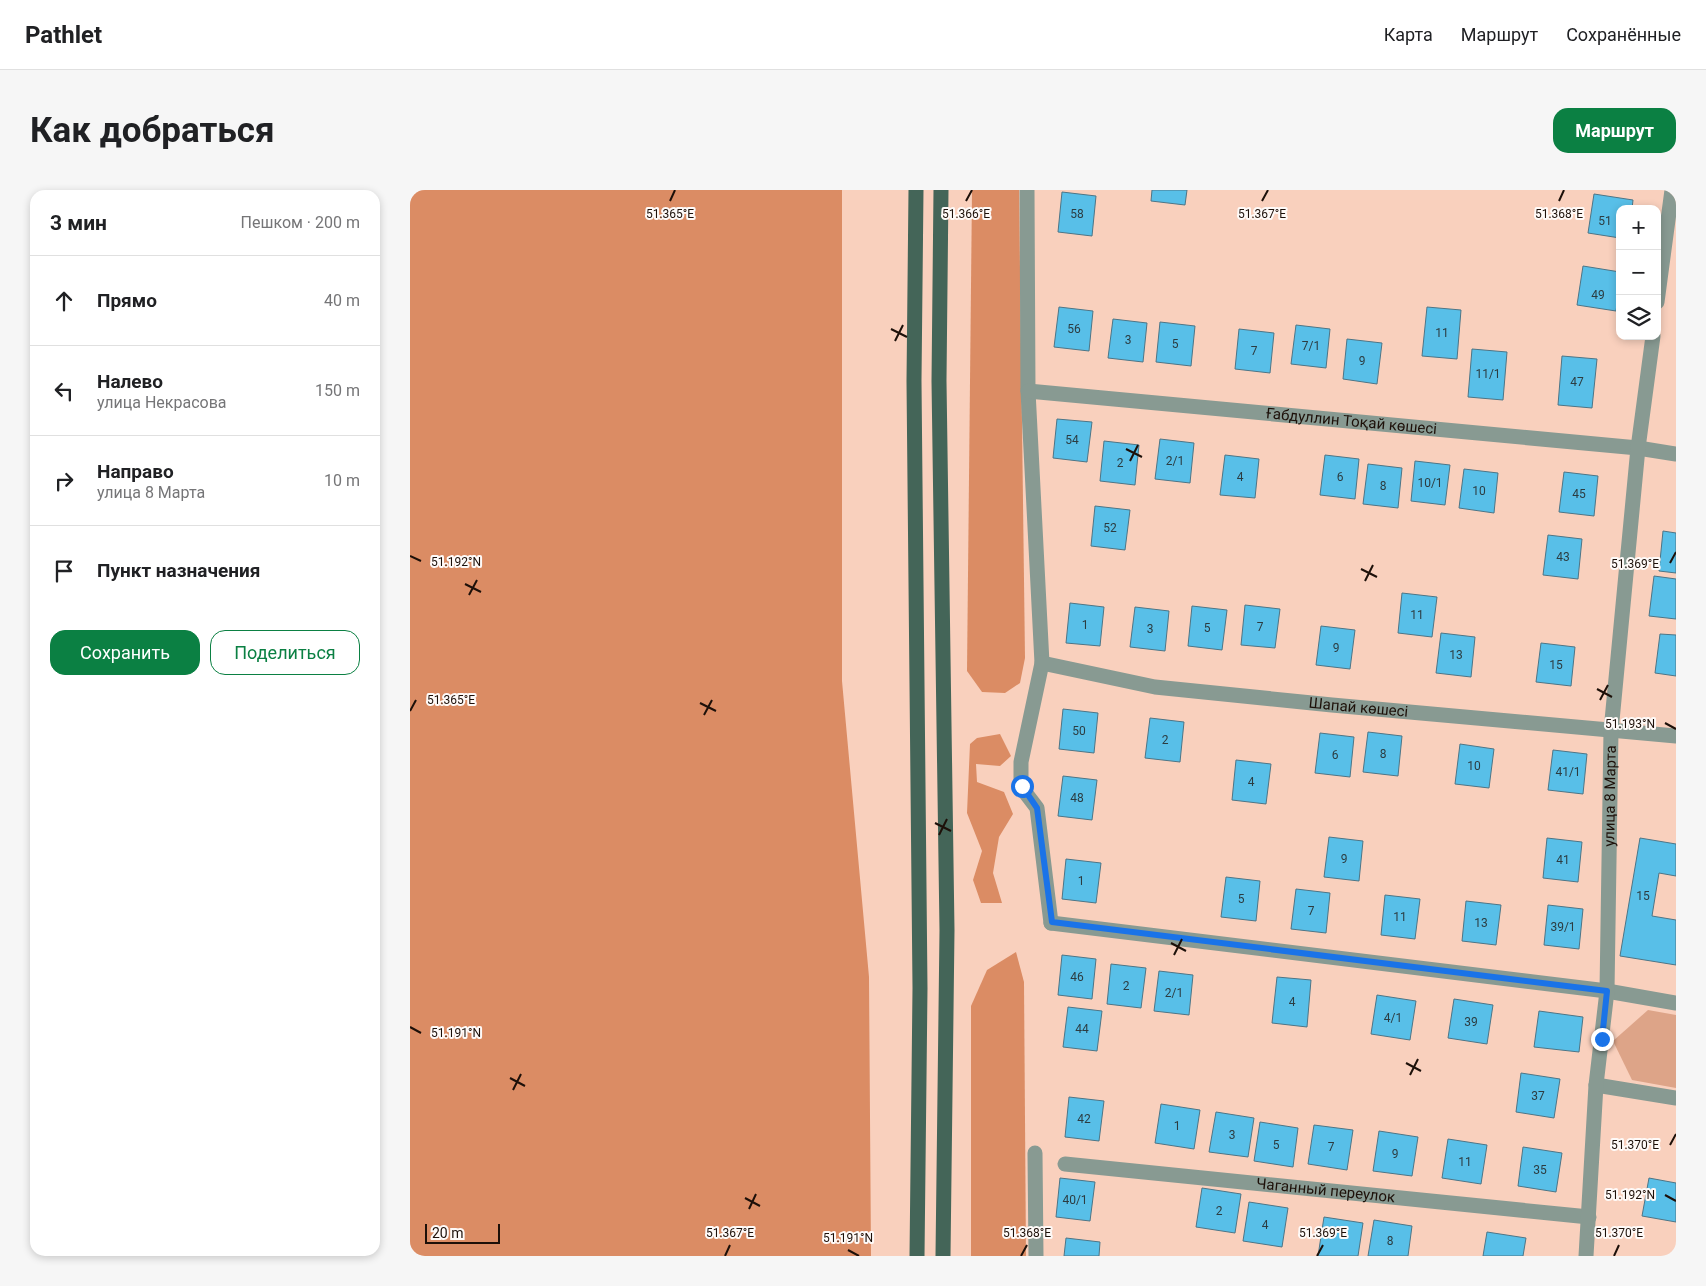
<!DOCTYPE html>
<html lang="ru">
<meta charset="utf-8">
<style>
body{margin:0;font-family:Roboto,sans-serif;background:#f6f6f6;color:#202124}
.controls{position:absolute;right:15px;top:15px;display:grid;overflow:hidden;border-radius:10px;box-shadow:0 2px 8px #0003}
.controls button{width:45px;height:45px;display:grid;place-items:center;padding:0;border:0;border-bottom:1px solid #e0e0e0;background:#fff;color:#202124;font:25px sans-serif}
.scale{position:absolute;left:15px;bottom:12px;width:75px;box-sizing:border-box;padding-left:5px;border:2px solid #1d1009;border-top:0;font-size:14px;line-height:18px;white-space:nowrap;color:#1d1009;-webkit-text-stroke:4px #fefaf8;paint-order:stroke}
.stop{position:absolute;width:15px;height:15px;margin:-11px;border:4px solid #1a73e8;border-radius:50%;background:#fff}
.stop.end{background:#1a73e8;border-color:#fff;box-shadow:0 1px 5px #0008}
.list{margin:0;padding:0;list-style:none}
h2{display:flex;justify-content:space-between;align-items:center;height:65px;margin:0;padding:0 20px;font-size:21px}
h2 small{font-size:16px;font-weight:400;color:#757577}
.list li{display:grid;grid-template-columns:32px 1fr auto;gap:15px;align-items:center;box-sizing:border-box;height:90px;padding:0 20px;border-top:1px solid #e0e0e0}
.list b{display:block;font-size:19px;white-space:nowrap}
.list p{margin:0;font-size:16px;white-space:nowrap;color:#757577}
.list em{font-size:16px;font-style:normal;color:#757577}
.actions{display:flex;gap:10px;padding:15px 20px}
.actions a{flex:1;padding:11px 0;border:1px solid #0b8043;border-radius:15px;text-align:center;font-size:18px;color:#0b8043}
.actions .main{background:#0b8043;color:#fff}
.icon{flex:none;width:28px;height:28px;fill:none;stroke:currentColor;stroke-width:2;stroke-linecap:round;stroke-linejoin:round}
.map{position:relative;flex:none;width:1266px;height:1066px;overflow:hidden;border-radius:15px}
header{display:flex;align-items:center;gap:30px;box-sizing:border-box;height:70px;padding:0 25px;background:#fff;border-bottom:1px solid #e0e0e0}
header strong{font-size:24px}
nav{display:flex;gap:28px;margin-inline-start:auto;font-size:18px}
.intro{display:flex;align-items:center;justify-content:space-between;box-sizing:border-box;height:120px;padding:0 30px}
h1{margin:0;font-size:35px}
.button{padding:12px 22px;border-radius:15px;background:#0b8043;color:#fff;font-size:18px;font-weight:700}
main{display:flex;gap:30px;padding:0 30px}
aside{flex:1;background:#fff;border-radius:15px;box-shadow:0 2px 8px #0003}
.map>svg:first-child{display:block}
.green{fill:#dda488}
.forest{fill:#db8c64}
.building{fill:#58bfe8;stroke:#4d7586}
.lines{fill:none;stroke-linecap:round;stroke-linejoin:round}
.lane{stroke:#889a92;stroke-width:15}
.street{stroke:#889a92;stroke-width:15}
.primary{stroke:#446558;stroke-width:15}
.route{stroke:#1a73e8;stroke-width:6}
.ticks{fill:none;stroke:#1d1009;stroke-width:2}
.labels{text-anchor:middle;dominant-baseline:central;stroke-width:4;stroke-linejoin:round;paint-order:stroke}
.number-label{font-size:12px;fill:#2c3c41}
.street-label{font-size:15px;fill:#1d1009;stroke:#fefaf8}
.ticks-label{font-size:12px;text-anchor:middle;fill:#1d1009;stroke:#fefaf8;stroke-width:4;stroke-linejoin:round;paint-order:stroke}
</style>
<header>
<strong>Pathlet</strong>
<nav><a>Карта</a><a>Маршрут</a><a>Сохранённые</a></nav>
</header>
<div class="intro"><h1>Как добраться</h1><a class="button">Маршрут</a></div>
<main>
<aside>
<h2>3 мин<small>Пешком · 200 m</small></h2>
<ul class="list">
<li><svg class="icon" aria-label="ahead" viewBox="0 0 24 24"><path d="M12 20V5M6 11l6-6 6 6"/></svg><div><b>Прямо</b></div><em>40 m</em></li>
<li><svg class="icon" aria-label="left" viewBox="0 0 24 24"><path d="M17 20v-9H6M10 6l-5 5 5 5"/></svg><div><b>Налево</b><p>улица Некрасова</p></div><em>150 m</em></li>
<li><svg class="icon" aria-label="right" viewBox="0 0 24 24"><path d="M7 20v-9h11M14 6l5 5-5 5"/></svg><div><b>Направо</b><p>улица 8 Марта</p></div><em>10 m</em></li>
<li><svg class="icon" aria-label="arrive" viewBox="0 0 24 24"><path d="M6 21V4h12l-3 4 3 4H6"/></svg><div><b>Пункт назначения</b></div></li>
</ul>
<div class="actions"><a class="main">Сохранить</a><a>Поделиться</a></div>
</aside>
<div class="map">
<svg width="1266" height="1066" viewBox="0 0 1266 1066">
<rect width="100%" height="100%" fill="#f9d0bd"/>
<path class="green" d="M1238,820L1266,825V898L1222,890L1203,851Z"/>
<g class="forest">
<path d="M0,0H432V491L459,787L461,1066H0Z"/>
<path d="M562,0H609L615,468L610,493L595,503L572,502L557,481Z"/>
<path d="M590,544L601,566L590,576L566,574L567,592L594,602L603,624L589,647L583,683L592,713H571L563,690L572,661L557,623L560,554L567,548Z"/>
<path d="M606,762L614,792L616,1066H561V816L577,780Z"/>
</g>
<g class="building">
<path d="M742,0H777L775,15L741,11Z"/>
<path d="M652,2L686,6L682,46L648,42Z"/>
<path d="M1184,4L1223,10L1222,19H1210V48L1178,43Z"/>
<path d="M1173,76L1210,82V95L1206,121L1167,115Z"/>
<path d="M649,117L683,121L679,161L644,157Z"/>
<path d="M1017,117L1051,120L1047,169L1012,166Z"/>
<path d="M703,129L737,133L733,172L698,168Z"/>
<path d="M750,132L785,136L781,176L746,172Z"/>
<path d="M886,135L920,139L916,178L881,174Z"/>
<path d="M829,139L864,143L860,183L825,179Z"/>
<path d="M937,149L972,153L967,194L933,189Z"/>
<path d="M1062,159L1097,162L1093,210L1058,207Z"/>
<path d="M1152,166L1187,169L1182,218L1148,215Z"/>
<path d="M647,229L682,232L677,272L643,268Z"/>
<path d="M750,249L784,253L780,293L745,289Z"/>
<path d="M694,251L729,255L725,295L690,291Z"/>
<path d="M815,265L849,269L845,308L810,305Z"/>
<path d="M915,265L949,269L945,309L910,305Z"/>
<path d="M1005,271L1040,275L1035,315L1001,311Z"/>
<path d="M958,274L992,278L988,318L953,314Z"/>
<path d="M1054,279L1088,283L1084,323L1049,318Z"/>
<path d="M1154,282L1188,286L1184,326L1149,322Z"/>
<path d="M685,316L720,320L715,360L681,356Z"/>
<path d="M1253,341L1266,343V383L1249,381Z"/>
<path d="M1138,345L1172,349L1168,389L1133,385Z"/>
<path d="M1244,386L1266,389V429L1239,426Z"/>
<path d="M992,403L1027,407L1022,447L988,443Z"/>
<path d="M660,413L694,417L690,456L656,453Z"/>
<path d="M835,415L870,419L865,458L831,455Z"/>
<path d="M782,416L817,420L812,460L778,456Z"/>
<path d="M725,417L759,421L755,461L720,457Z"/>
<path d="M911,436L945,440L940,479L906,475Z"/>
<path d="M1031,443L1065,447L1061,487L1026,483Z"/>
<path d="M1250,444L1266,445V486L1245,483Z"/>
<path d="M1131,453L1165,457L1161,496L1126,492Z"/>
<path d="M653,519L688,523L684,563L649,559Z"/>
<path d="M740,528L774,532L770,572L735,568Z"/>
<path d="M958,542L992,546L988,586L953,582Z"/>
<path d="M910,543L944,547L940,587L905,583Z"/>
<path d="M1050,554L1084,559L1079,598L1045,594Z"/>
<path d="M1143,560L1177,564L1173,604L1138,600Z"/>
<path d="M826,570L861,574L856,614L822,610Z"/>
<path d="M653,586L687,590L682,630L648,626Z"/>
<path d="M919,647L953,651L949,691L914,687Z"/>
<path d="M1137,648L1172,652L1168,692L1133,688Z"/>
<path d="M1230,648L1266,654V686L1249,683L1242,726L1266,730V775L1210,766Z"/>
<path d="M656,669L691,673L686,713L652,709Z"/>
<path d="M816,687L850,691L846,731L811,727Z"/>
<path d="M886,699L920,703L916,743L881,739Z"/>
<path d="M975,705L1010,709L1005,749L971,745Z"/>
<path d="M1056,711L1091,715L1086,755L1052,751Z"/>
<path d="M1138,715L1173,719L1169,759L1134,755Z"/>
<path d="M652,765L686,769L682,809L648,805Z"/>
<path d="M701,774L736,778L731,818L697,814Z"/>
<path d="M749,781L783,785L779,825L744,821Z"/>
<path d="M867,787L901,790L897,837L862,833Z"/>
<path d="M967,805L1006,811L1000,850L961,844Z"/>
<path d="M1044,809L1083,815L1077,854L1038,848Z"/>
<path d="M658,817L692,821L687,861L653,857Z"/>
<path d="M1129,821L1173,827L1169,862L1124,857Z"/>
<path d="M1111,883L1150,889L1144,928L1106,922Z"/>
<path d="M659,907L694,911L689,951L655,947Z"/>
<path d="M751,914L790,920L784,959L745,953Z"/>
<path d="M806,922L844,928L838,967L799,962Z"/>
<path d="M850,932L888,938L883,977L844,971Z"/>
<path d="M904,935L943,940L937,980L898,974Z"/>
<path d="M969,941L1008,947L1002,986L963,981Z"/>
<path d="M1038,949L1077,955L1071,994L1032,988Z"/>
<path d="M1113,957L1152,963L1146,1002L1108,996Z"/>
<path d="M650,988L685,992L680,1031L646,1027Z"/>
<path d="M1239,988L1266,993V1032L1232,1026Z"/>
<path d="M792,998L831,1004L825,1043L786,1037Z"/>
<path d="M839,1012L878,1018L872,1057L833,1051Z"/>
<path d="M914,1027L953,1033L948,1066H908Z"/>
<path d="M964,1030L1002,1036L998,1066H958Z"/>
<path d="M1077,1042L1116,1048L1113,1066H1073Z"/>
<path d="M656,1048L690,1052L689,1066H654Z"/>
</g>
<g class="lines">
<path class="lane" d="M617,0L618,201L632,473L611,572V597L627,618L641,733"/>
<g class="street">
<path d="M1247,112L1262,0"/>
<path id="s1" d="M618,201L1228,258L1266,264"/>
<path id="s2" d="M632,473L745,497L922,515L1266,546"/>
<path d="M641,733L1197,801L1266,813"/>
<path d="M1186,895L1266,908"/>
<path d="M625,963L626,1066"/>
<path id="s3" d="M655,974L1179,1027"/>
<path id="s4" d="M1176,1066L1186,895L1197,801L1201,541L1228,258L1243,146"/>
</g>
<g class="primary">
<path d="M506,0L504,191L510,798L507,1066"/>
<path d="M531,0L529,191L537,740L533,1066"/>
</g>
</g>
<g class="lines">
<path class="route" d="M612,596L627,618L642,732L1197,801L1192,849"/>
</g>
<path class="ticks" d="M260,11L265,0M556,11L562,0M852,11L858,0M1149,11L1154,0M481,139L497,147M485,151L493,135M716,259L732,267M720,271L728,255M0,366L11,371M1260,373L1266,362M951,379L967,387M955,391L963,375M55,394L71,402M59,405L67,390M1187,499L1202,507M1190,510L1198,495M290,513L306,521M0,521L6,510M294,525L302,510M1255,533L1266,539M525,633L541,641M529,645L537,629M761,753L776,761M764,765L772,749M0,837L11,843M996,873L1011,881M1000,885L1008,869M100,888L115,896M103,900L111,884M1260,955L1266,944M1255,1005L1266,1011M335,1008L350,1016M339,1019L346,1004M438,1060L449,1066M315,1066L320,1055M611,1066L617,1055M907,1066L913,1055M1204,1066L1209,1055"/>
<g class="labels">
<g class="number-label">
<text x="667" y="24">58</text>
<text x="1195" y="31">51</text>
<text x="1188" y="105">49</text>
<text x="664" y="139">56</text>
<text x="1032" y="143">11</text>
<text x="718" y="150">3</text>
<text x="765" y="154">5</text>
<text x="901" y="156">7/1</text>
<text x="844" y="161">7</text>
<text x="952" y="171">9</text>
<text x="1078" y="184">11/1</text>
<text x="1167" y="192">47</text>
<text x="662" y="250">54</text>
<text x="765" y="271">2/1</text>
<text x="710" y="273">2</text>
<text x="830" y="287">4</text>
<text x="930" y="287">6</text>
<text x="1020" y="293">10/1</text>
<text x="973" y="296">8</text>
<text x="1069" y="301">10</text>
<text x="1169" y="304">45</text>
<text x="700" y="338">52</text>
<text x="1153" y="367">43</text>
<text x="1007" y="425">11</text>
<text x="675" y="435">1</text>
<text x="850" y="437">7</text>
<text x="797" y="438">5</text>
<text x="740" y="439">3</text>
<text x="926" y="458">9</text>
<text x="1046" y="465">13</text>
<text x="1146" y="475">15</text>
<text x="669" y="541">50</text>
<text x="755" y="550">2</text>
<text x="973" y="564">8</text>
<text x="925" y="565">6</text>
<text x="1064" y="576">10</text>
<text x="1158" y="582">41/1</text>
<text x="841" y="592">4</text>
<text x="667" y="608">48</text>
<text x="934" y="669">9</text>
<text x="1153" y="670">41</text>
<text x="671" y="691">1</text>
<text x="1233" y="706">15</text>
<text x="831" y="709">5</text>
<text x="901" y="721">7</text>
<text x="990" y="727">11</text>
<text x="1071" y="733">13</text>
<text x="1153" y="737">39/1</text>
<text x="667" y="787">46</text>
<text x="716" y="796">2</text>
<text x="764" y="803">2/1</text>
<text x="882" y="812">4</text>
<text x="983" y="828">4/1</text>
<text x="1061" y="832">39</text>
<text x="672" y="839">44</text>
<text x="1128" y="906">37</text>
<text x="674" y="929">42</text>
<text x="767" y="936">1</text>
<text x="822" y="945">3</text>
<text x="866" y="955">5</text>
<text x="921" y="957">7</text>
<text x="985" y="964">9</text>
<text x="1055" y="972">11</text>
<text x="1130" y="980">35</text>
<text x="665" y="1010">40/1</text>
<text x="809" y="1021">2</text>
<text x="855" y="1035">4</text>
<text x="980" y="1051">8</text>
</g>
<g class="street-label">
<text stroke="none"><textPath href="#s1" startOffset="325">Ғабдуллин Тоқай көшесі</textPath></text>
<text stroke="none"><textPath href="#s2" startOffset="320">Шапай көшесі</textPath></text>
<text stroke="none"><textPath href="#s4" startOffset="461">улица 8 Марта</textPath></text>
<text stroke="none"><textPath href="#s3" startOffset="262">Чаганный переулок</textPath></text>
</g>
</g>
<g class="ticks-label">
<text x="260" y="28">51.365°E</text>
<text x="556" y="28">51.366°E</text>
<text x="852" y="28">51.367°E</text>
<text x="1149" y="28">51.368°E</text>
<text x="46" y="376">51.192°N</text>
<text x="1225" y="378">51.369°E</text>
<text x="41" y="514">51.365°E</text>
<text x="1220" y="538">51.193°N</text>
<text x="46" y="847">51.191°N</text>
<text x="1225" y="959">51.370°E</text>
<text x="1220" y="1009">51.192°N</text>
<text x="320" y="1047">51.367°E</text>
<text x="617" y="1047">51.368°E</text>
<text x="913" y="1047">51.369°E</text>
<text x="1209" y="1047">51.370°E</text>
<text x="438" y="1052">51.191°N</text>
</g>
</svg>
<div class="controls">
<button>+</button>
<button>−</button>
<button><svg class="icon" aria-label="layers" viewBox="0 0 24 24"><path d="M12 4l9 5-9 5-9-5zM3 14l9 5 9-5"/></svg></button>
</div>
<div class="scale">20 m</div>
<div class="stop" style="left:612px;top:596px"></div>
<div class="stop end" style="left:1192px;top:849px"></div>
</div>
</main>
